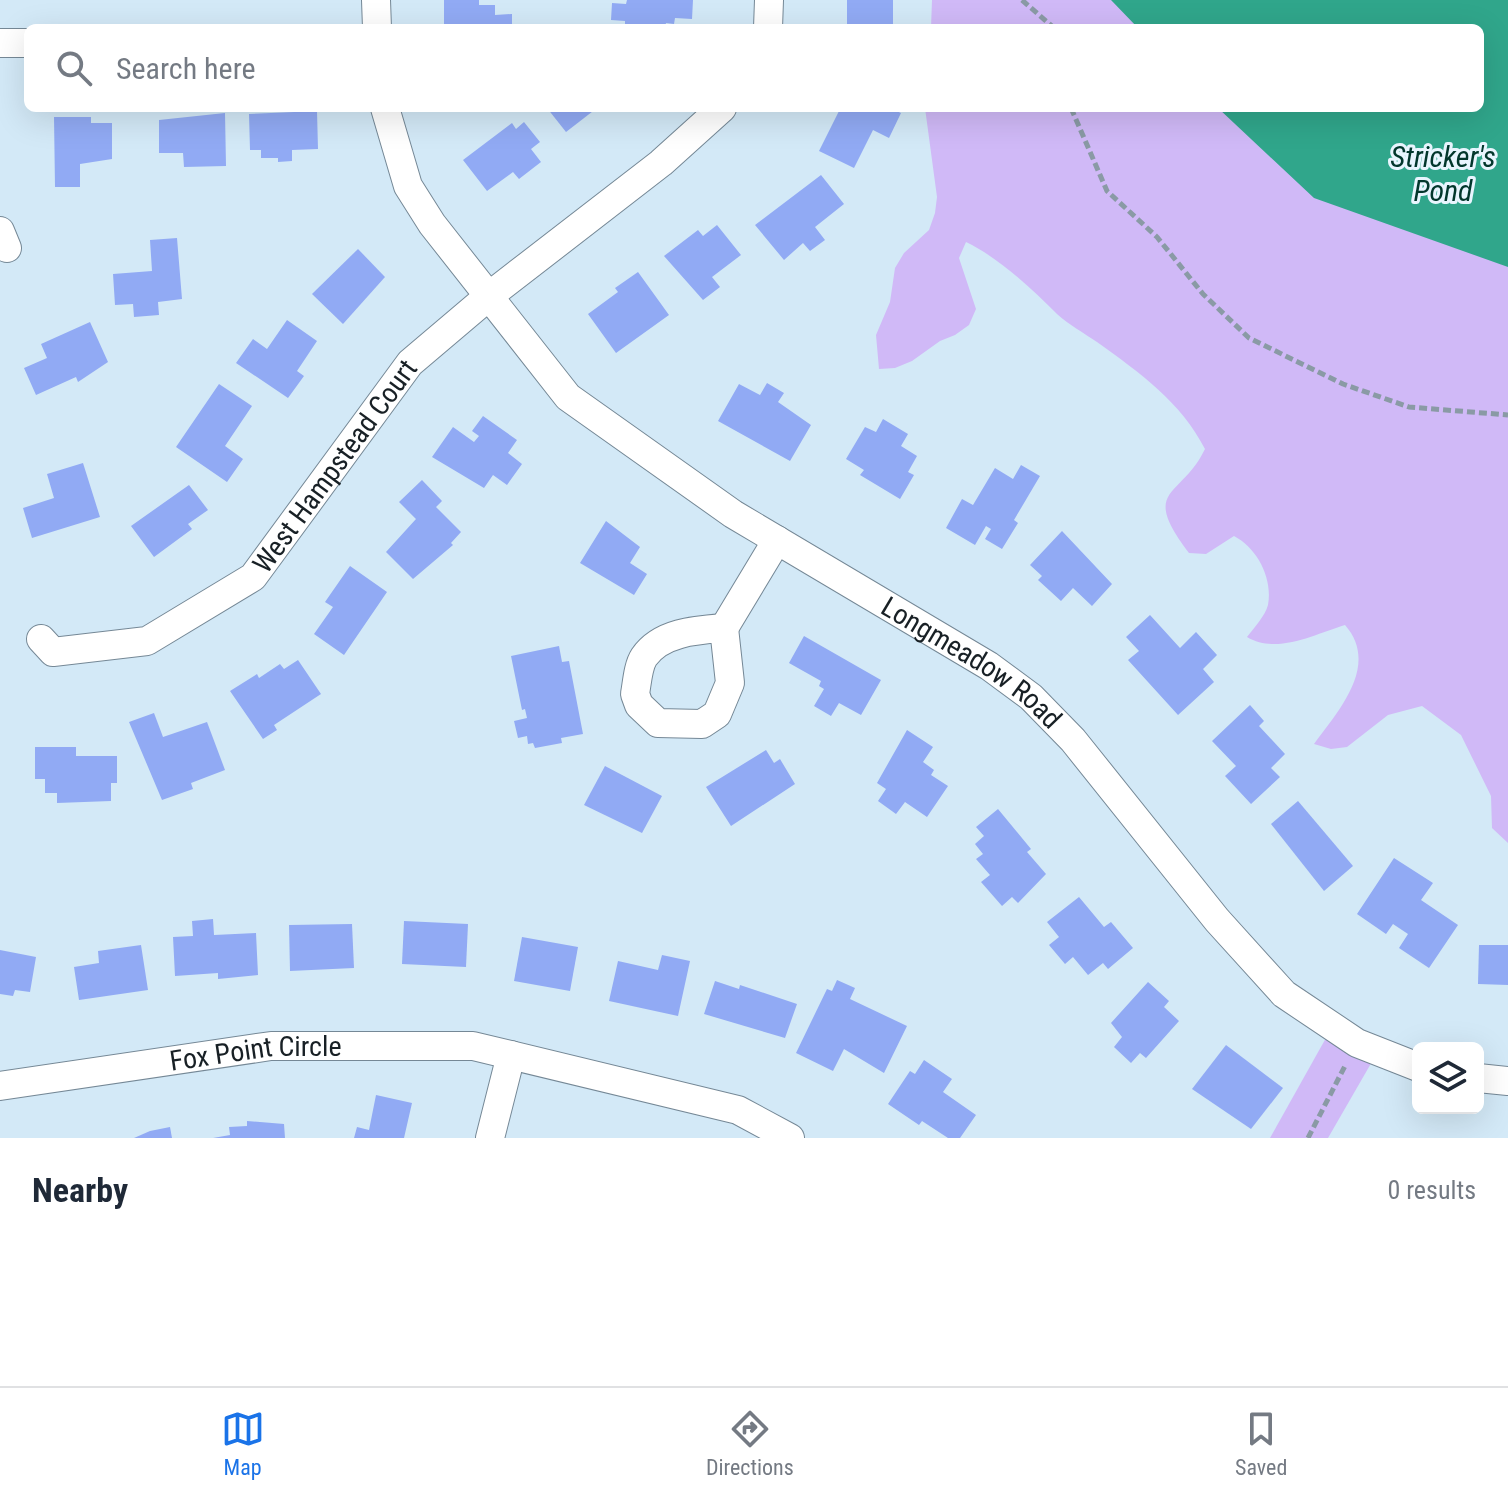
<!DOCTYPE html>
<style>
body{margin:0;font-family:"Roboto Condensed",sans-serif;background:#f2f2f3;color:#1f2937}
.controls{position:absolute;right:24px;bottom:24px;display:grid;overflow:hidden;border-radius:12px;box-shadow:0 8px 32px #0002}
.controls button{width:72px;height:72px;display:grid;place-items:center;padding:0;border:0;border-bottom:2px solid #e0e1e3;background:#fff;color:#1f2937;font:40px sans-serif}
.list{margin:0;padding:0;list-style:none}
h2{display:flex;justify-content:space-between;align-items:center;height:104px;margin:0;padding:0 32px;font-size:34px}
h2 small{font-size:26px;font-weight:400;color:#747a83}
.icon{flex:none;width:44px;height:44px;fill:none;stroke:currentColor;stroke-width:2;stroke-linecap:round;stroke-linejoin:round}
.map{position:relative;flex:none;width:1508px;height:1138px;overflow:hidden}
.search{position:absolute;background:#fff;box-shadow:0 8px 32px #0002;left:24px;right:24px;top:24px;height:88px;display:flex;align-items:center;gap:20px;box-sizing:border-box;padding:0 28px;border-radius:12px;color:#747a83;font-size:30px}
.sheet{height:248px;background:#fff}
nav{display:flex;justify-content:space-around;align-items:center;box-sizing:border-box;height:112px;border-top:2px solid #e0e1e3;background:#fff;font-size:22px;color:#747a83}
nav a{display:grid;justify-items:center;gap:4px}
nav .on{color:#1a73e8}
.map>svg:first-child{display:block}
.green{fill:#d0b9f7}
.water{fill:#30a68b}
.building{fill:#91aaf4}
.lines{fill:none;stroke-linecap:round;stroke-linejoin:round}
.minor-casing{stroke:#758896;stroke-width:30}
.path{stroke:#8a9aa5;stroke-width:5;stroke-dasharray:8 4;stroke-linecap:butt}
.minor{stroke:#fff;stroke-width:28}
.labels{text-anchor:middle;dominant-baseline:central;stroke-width:6;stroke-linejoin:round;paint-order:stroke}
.street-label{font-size:28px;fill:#182025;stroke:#e8f5fe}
.water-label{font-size:30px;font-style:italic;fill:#02372c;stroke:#e8f5fe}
</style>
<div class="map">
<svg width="1508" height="1138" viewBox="0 0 1508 1138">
<rect width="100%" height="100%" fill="#d3e9f7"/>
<g class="green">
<path d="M932,0H1508V843L1492,828L1491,796L1461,735L1422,706L1388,715L1347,747L1331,749L1314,744C1339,710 1380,665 1345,625C1315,634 1277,655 1247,637C1254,628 1265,616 1268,605C1273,578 1257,548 1234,536L1206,554L1189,553C1139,487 1181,499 1205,449C1181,402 1140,373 1097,342C1084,333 1069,325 1057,314C1031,288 999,258 966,242L959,258L976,309L969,325L955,335L940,341L912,361L895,368L879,369L876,335L890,302L895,268L904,253L929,230L935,213L937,197L925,108H1480V28H931Z"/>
<path d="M1331,1029L1377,1053L1328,1138H1270Z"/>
</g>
<path class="water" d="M1111,0H1508V267L1314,198L1218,108H1480V28H1138Z"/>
<g class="building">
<path d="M444,0H479V5H495V15L512,14V28H444Z"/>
<path d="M627,0H693L692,19L675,18L674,24L666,23L665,28H625V21L611,20L612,3L626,4Z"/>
<rect x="847" y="0" width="46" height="28"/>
<path d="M547,108H597L566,132Z"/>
<path d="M832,108H890L901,113L889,138L873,130L854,168L819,151L839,111Z"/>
<path d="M317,111L318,149L292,150V161L278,162V158H261V150H250L249,114Z"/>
<path d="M225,113L226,166L184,167L183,153H159V120Z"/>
<path d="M54,117H91V123H112V159L80,164V187H55Z"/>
<path d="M524,122L540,142L531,149L541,162L519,179L513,172L487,191L463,160L512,123L516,129Z"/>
<path d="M821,175L844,204L815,227L825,240L810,251L803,243L784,260L755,225Z"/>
<path d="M717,225L741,255L712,277L720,287L703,300L664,256L698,230L703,236Z"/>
<path d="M177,238L182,299L158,302L159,315L134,317L133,304L115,305L113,274L152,271L150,240Z"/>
<path d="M358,249L385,277L343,324L312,294Z"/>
<path d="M638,272L669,315L616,353L588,314L618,292L615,288Z"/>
<path d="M287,320L317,341L297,371L304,376L288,398L236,363L253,339L267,349Z"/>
<path d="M90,322L108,362L78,382L76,377L36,395L24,368L47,358L41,344Z"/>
<path d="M767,383L784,393L778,402L811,425L790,461L718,421L739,384L760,395Z"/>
<path d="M219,384L252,406L225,446L243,459L227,482L176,447Z"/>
<path d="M483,416L517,440L508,453L522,464L507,485L493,475L484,488L432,457L453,427L474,442L479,436L472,431Z"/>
<path d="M883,419L908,434L901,446L917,456L908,472L914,475L900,499L860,475L864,470L846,459L865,427L876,432Z"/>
<path d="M83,463L100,517L32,538L23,508L54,498L47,474Z"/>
<path d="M1021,465L1040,476L1014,520L1018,523L1002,549L985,539L991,529L986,526L975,545L946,528L962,499L973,505L995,468L1013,479Z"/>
<path d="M422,480L442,501L436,507L461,532L451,543L453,545L413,579L386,552L416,519L399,502Z"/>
<path d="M189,485L208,510L188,524L192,529L154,557L131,526Z"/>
<path d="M606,521L640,547L630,563L647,574L634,595L580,563Z"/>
<path d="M1062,531L1112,584L1092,606L1073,588L1061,601L1038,580L1042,576L1030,565Z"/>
<path d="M350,566L387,592L344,655L314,634L333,607L325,602Z"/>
<path d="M1150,615L1180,648L1196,632L1217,655L1203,669L1214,682L1178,715L1128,660L1139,651L1126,637Z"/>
<path d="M804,636L881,680L861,715L839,703L831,716L814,706L824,689L819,686L821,681L789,663Z"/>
<path d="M559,646L562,662L569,661L583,734L561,738L562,743L535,748L533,743L528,744L527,736L518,738L514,721L527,718L525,709L522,710L511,656Z"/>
<path d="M298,660L321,694L274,725L277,730L263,739L230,691L257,674L259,678L280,664L284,669Z"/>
<path d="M1250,705L1264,721L1259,726L1285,754L1271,768L1280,777L1251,804L1225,776L1236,766L1212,741Z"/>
<path d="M154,713L163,737L207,722L225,770L191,783L193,789L162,800L129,722Z"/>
<path d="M907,730L933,747L923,762L934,770L931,775L948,786L927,817L905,802L896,814L878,801L886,789L877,783Z"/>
<path d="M35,747H76V756H117V783H111V801L57,803V793H45V779H35Z"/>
<path d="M766,750L774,763L780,759L795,784L731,826L706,787Z"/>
<path d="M605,766L662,796L642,833L584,805Z"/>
<path d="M1298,801L1353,866L1324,891L1271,824Z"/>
<path d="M998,809L1031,849L1027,852L1046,874L1018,903L1012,897L1002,906L981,882L990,875L976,859L983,854L975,844L984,836L976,827Z"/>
<path d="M1394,858L1433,883L1421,900L1458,925L1429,968L1399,948L1408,934L1393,924L1386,934L1357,914Z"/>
<path d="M1079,897L1104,927L1111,922L1133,948L1108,969L1103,963L1088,975L1073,957L1065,964L1049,945L1059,937L1047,922Z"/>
<path d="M213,919L214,935L256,933L258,975L218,979V973L175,976L173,937L193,936L192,921Z"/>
<path d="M404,921L468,924L466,967L402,964Z"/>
<path d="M352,924L354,968L290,971L289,925Z"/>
<path d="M522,937L578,947L570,991L514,981Z"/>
<path d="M141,945L148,990L79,1000L74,967L99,963L98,951Z"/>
<path d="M1479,945H1508V985L1478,984Z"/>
<path d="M0,950L36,957L30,992L15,990L13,996L0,994Z"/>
<path d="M662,955L690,961L678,1016L609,1001L618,961L658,970Z"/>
<path d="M837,980L855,988L850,999L907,1026L884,1073L844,1049L833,1071L796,1053L827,989L832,991Z"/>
<path d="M715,981L739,989L740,985L797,1004L785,1038L704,1014Z"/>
<path d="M1148,982L1169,1001L1164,1007L1179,1021L1146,1058L1140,1053L1131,1063L1114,1047L1122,1037L1111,1023Z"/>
<path d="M1226,1045L1283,1088L1251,1129L1192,1089Z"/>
<path d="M924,1060L952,1079L943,1092L976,1115L960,1138H948L922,1121L919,1125L888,1104L910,1071L915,1074Z"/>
<path d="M376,1095L412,1103L404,1138H354L357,1127L369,1130Z"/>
<path d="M247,1121L284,1124L285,1138H213L230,1135L229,1127L247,1126Z"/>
<path d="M170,1127L172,1138H134L150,1131Z"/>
</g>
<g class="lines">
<defs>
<g id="minor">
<path d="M376,0L377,28"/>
<path d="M768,28L769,0"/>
<path d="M0,43H28"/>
<path id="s1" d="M385,108L408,186L432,224L568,397L733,514L989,666L1031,697L1073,740L1217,920L1284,994L1357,1043L1418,1067"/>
<path d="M0,231L7,248"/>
<path d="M724,628L730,683L717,714L702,724L658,723L639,705L635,694C637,683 638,666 644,657C661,632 697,630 724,628Z"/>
<path d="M724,628L777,540"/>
<path id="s2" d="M41,639L53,652L147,641L253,577L410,363L489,296L661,163L722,108"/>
<path d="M1478,1078L1508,1081"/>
<path id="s3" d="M0,1086L271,1046H473L738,1110L790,1138"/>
<path d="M490,1138L511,1055"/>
</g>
</defs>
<use href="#minor" class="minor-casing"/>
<g class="path">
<path d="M1022,0L1054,28"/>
<path d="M1071,108L1107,191L1157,237L1203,294L1249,338L1343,384L1409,407L1508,415"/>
<path d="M1308,1138L1346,1064"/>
</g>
<use href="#minor" class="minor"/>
</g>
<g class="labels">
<g class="street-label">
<text stroke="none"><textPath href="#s2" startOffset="374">West Hampstead Court</textPath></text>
<text stroke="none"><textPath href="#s1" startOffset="830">Longmeadow Road</textPath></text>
<text stroke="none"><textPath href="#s3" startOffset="258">Fox Point Circle</textPath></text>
</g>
<g class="water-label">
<text x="1443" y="156">Stricker's<tspan x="1443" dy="34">Pond</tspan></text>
</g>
</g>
</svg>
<div class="controls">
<button><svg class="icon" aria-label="layers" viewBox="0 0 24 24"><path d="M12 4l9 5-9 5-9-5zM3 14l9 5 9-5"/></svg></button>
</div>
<div class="search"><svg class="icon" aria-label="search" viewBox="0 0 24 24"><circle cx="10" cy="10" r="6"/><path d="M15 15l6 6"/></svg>Search here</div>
</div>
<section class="sheet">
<h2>Nearby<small>0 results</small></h2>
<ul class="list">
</ul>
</section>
<nav>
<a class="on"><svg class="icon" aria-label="map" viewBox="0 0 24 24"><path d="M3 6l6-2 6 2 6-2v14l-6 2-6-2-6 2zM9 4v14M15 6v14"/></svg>Map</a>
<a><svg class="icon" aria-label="directions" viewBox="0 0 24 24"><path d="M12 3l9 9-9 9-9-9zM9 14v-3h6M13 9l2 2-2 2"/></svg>Directions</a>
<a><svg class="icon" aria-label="saved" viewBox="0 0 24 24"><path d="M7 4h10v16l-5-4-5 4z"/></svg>Saved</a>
</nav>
